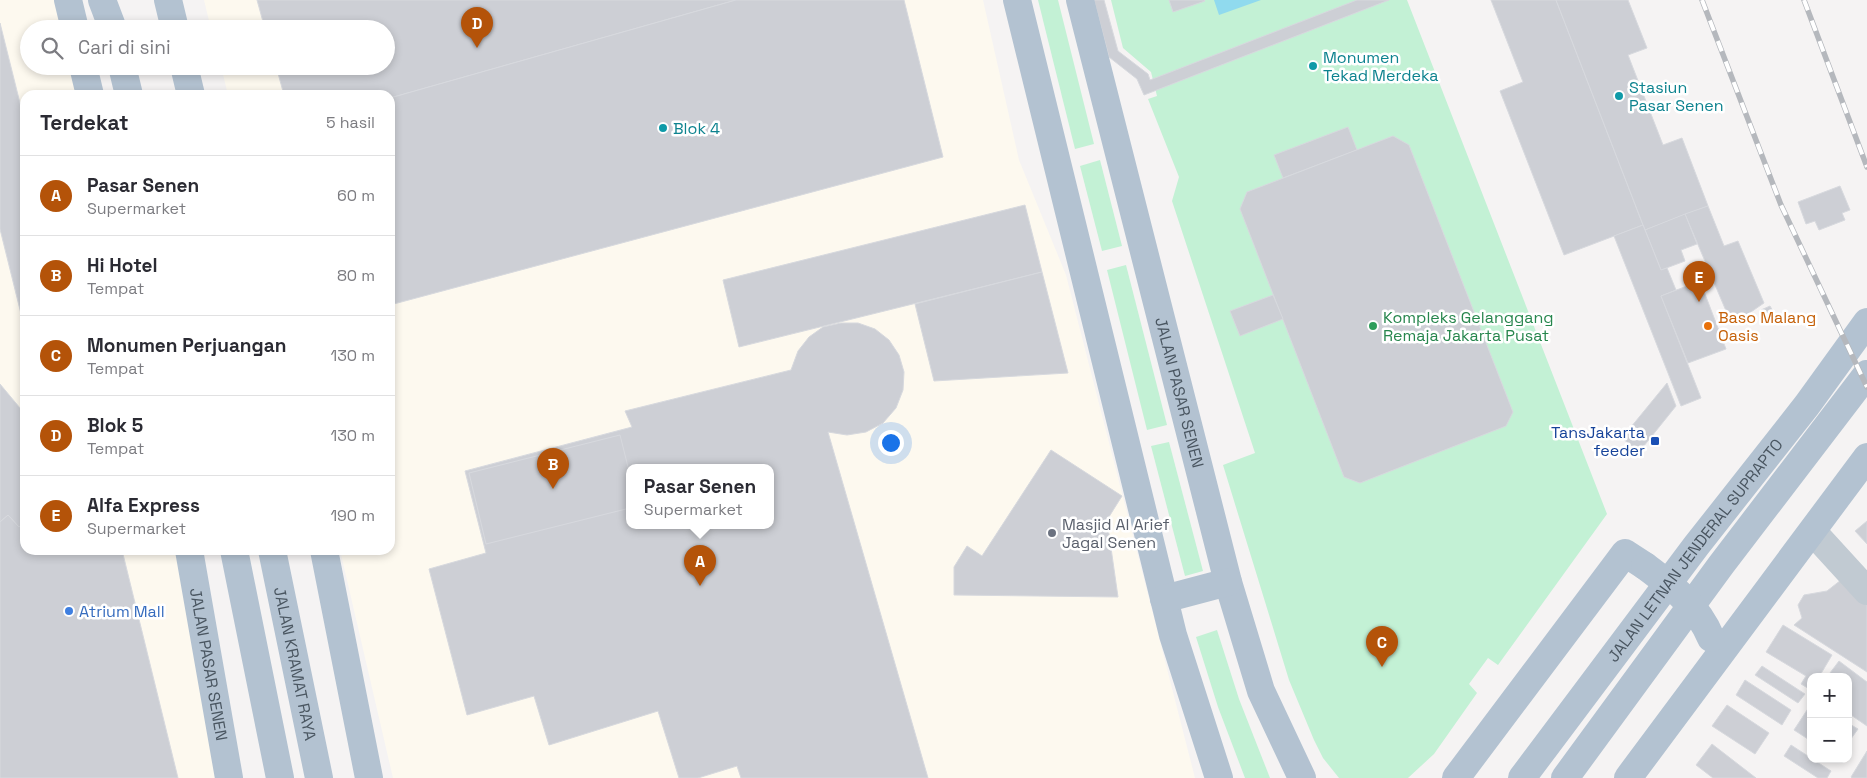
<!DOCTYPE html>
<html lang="id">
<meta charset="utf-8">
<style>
body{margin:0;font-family:"Space Grotesk",sans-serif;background:#f2f2f3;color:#2b2b33}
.controls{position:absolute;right:15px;bottom:15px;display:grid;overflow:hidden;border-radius:10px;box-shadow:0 2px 8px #0003}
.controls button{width:45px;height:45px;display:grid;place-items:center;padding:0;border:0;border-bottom:1px solid #e1e1e2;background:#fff;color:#2b2b33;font:25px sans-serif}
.you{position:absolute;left:890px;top:442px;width:18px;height:18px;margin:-12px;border:4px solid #fff;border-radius:50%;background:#1a73e8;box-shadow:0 0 0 8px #1a73e833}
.badge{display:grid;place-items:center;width:32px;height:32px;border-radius:50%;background:#b45309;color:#fff;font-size:16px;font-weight:700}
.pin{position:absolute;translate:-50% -41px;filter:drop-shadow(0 1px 2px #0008)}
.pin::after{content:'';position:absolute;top:26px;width:18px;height:15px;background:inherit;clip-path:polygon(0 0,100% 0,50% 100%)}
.popup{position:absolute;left:626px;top:464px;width:148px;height:65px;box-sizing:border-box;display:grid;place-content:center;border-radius:10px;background:#fff;filter:drop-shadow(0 1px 4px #0005);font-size:16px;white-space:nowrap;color:#7c7c81}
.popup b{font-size:19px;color:#2b2b33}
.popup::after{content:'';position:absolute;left:50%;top:100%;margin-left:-10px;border:10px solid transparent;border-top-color:#fff}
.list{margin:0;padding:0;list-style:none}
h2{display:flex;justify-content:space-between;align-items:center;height:65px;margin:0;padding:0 20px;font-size:21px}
h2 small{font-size:16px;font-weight:400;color:#7c7c81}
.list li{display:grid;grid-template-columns:32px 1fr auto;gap:15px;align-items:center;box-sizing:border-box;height:80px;padding:0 20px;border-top:1px solid #e1e1e2}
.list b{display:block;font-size:19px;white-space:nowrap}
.list p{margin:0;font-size:16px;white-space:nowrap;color:#7c7c81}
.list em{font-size:16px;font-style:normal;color:#7c7c81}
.icon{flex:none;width:28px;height:28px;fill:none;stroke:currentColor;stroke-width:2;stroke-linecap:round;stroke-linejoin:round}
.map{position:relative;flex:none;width:1867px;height:778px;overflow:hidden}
.search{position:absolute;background:#fff;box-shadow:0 2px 8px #0003;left:20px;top:20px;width:375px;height:55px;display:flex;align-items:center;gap:12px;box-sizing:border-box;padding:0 18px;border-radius:28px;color:#7c7c81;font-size:19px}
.panel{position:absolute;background:#fff;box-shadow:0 2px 8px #0003;left:20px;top:90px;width:375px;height:465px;border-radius:15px}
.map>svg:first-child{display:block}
.commercial{fill:#fdf9ef;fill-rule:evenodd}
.green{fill:#c3f1d5}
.water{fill:#90daee}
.building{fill:#cdcfd5;stroke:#d7d9de;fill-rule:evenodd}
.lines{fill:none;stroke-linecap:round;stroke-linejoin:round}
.minor{stroke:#c1cad2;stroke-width:28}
.major{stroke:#b3c2d1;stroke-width:28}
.rail-casing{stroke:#b5b8bd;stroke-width:5.5}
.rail{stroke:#fff;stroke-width:4;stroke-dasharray:11;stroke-linecap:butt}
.major-bridge{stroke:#b3c2d1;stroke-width:28}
.culture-dot{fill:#0f9aa8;stroke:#fff;stroke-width:2}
.leisure-dot{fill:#2e9e5b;stroke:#fff;stroke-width:2}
.food-dot{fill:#e8710a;stroke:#fff;stroke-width:2}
.transit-dot{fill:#1a4fb4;stroke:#fff;stroke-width:2}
.worship-dot{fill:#6b7280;stroke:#fff;stroke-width:2}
.shop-dot{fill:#3f7fe0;stroke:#fff;stroke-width:2}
.labels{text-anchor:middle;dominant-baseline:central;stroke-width:5;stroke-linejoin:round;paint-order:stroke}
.culture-label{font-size:16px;fill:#0d838f;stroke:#fff;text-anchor:start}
.leisure-label{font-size:16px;fill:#27864d;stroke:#fff;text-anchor:start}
.food-label{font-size:16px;fill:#c56008;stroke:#fff;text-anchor:start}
.street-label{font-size:16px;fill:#4a5661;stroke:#fff}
.transit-label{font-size:16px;fill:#164399;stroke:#fff;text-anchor:end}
.worship-label{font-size:16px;fill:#5b616d;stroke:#fff;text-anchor:start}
.shop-label{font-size:16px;fill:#366cbe;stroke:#fff;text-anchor:start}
</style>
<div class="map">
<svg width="1867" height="778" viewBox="0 0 1867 778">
<rect width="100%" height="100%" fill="#f5f3f3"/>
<g class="commercial">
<path d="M0,0H68L75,29H29V66H84L90,95H25V550H187L232,778H0Z"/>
<path d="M204,0H983L1019,160L1066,275L1195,778H393L340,550H390V95H228L221,66H386V29H211ZM630,467H770V525H630Z"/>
</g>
<g class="green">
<path d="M1038,0H1058L1094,144L1075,149Z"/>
<path d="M1111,0H1407L1607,514L1498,665L1488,658L1469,684L1477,693L1434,754L1408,778H1339L1323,758L1314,740L1289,680L1223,465L1255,453L1172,201L1179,177L1148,99L1157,96L1151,72L1123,48Z"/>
<path d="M1100,160L1122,246L1102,251L1080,166Z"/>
<path d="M1126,265L1167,425L1147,430L1107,270Z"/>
<path d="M1169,442L1203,571L1185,576L1151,446Z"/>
<path d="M1217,630L1239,699L1270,778H1245L1218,707L1196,637Z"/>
</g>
<path class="water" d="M1214,0H1261L1219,15Z"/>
<g class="building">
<path d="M257,0H736L390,98V95H284L276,66H386V29H265Z"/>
<path d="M736,0H904L943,157L390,305V98Z"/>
<path d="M1094,0H1104L1118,51L1148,74L1150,80L1357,0H1389L1144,95L1137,79L1109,57Z"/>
<path d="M1169,0H1204L1205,1L1173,12Z"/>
<path d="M1491,0H1556L1643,225L1564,255L1500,91L1523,82Z"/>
<path d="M1556,0H1628L1647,48L1628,55L1663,145L1682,138L1708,206L1645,230Z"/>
<path d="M0,23L25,123V330L0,229Z"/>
<path d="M1348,127L1357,150L1283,178L1274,155Z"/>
<path d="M1393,136L1409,145L1513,412L1506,426L1360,483L1344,477L1240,209L1247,192Z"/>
<path d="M1840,186L1850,210L1842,213L1845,220L1819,230L1815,221L1806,224L1798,202Z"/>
<path d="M1025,205L1042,272L739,347L723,280Z"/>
<path d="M1708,206L1724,246L1738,241L1764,303L1732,325L1685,214Z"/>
<path d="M1685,214L1697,244L1681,250L1685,261L1661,270L1645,230Z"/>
<path d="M1643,225L1661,270L1667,268L1676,290L1661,296L1701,398L1681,406L1614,236Z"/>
<path d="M1042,272L1068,373L934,381L915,304Z"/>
<path d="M1700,281L1726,349L1688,363L1661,296Z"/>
<path d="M1273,295L1283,319L1240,336L1230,311Z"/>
<path d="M1770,306L1774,313L1765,317L1761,310Z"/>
<path d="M841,323H858L875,329L889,340L899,355L904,372L903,390L896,408L883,423L866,432L847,435L828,432L928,778H741L737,766L698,778H679L658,711L549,745L534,696L467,715L429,569L486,553L465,471L632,427L625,411L791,370L798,351L809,337L823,327ZM630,467H770V525H630Z"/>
<path d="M1667,383L1676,406L1639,452L1622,438Z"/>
<path d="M0,384L25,414V522L19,527L8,515L0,522Z"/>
<path d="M620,435L630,475V508L486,544L469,473Z"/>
<path d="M1051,450L1122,496L1107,520L1118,597L954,595V567L967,546L982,556Z"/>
<path d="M8,515L19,527L25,522V550H122L178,778H0V522Z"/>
<path d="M1867,521V544L1855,531Z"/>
<path d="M1841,580L1867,605V672L1794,625L1802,618L1798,605L1804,595L1827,591Z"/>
<path d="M1783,625L1832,655L1819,677H1811V690L1801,684L1806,676L1766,652Z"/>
<path d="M1839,661L1867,682V726L1848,713V677H1827Z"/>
<path d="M1762,666L1805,694L1798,703L1755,675Z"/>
<path d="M1745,680L1791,710L1782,725L1736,695Z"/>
<path d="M1811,704V741L1794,730Z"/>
<path d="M1727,705L1769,733L1755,754L1712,726Z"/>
<path d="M1848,723L1858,729L1848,743Z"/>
<path d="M1712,744L1756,778H1713L1696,765Z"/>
<path d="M1791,745L1831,771L1827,778H1818L1784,756Z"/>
<path d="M1867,751V778H1852L1851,777Z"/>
</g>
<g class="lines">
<path class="minor" d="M1813,532L1867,591"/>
<g class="major">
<path d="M68,0L75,29"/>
<path d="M102,0L113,29"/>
<path d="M168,0L175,29"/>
<path d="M1017,0L1173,635L1219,778"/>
<path id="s1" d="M1080,0L1228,582L1261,691L1302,778"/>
<path d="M83,66L90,95"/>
<path d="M122,66L129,95"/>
<path d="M184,66L191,95"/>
<path id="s2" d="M189,550L229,778"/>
<path d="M234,550L280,778"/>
<path id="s3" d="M272,550L319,778"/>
<path d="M324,550L369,778"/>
<path d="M1164,599L1228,582"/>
<path d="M1456,778L1625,553L1645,566"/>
<path id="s4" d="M1522,778L1696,546L1807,405L1867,322"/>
<path d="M1565,778L1721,565L1867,374"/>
<path d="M1628,778L1867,457"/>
</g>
<defs>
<g id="rail">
<path d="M1702,0L1781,205L1867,387"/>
<path d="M1804,0L1867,167"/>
</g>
</defs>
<use href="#rail" class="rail-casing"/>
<use href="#rail" class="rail"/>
<path class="major-bridge" d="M1645,566C1672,586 1698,606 1711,638"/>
</g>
<g class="culture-dot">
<circle cx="1313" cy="66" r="5"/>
<circle cx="1619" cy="96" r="5"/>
<circle cx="663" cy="128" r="5"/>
</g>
<circle class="leisure-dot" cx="1373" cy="326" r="5"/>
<circle class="food-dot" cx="1708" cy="326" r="5"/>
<rect class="transit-dot" x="1650" y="436" width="10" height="10" rx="2.5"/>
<circle class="worship-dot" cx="1052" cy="533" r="5"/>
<circle class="shop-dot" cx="69" cy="611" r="5"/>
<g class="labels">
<g class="culture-label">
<text x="1323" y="57">Monumen<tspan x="1323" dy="18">Tekad Merdeka</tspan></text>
<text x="1629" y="87">Stasiun<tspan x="1629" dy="18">Pasar Senen</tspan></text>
<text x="673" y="128">Blok 4</text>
</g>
<g class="leisure-label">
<text x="1383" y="317">Kompleks Gelanggang<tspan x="1383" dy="18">Remaja Jakarta Pusat</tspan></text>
</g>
<g class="food-label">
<text x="1718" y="317">Baso Malang<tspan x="1718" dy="18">Oasis</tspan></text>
</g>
<g class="street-label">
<text stroke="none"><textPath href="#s1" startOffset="405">JALAN PASAR SENEN</textPath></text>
<text stroke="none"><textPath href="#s4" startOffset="286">JALAN LETNAN JENDERAL SUPRAPTO</textPath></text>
<text stroke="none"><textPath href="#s2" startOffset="116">JALAN PASAR SENEN</textPath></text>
<text stroke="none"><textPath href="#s3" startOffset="116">JALAN KRAMAT RAYA</textPath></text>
</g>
<g class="transit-label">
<text x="1645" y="432">TansJakarta<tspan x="1645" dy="18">feeder</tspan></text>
</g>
<g class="worship-label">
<text x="1062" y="524">Masjid Al Arief<tspan x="1062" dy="18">Jagal Senen</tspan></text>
</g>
<g class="shop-label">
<text x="79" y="611">Atrium Mall</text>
</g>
</g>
</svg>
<div class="controls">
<button>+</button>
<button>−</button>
</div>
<div class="you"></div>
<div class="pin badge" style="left:700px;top:586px">A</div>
<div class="popup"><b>Pasar Senen</b>Supermarket</div>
<div class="pin badge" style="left:553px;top:489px">B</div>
<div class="pin badge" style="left:1382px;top:667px">C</div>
<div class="pin badge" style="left:477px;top:48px">D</div>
<div class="pin badge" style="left:1699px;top:302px">E</div>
<div class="search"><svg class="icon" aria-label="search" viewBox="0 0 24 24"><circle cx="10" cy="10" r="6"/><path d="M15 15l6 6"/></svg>Cari di sini</div>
<section class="panel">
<h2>Terdekat<small>5 hasil</small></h2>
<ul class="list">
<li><span class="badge">A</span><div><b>Pasar Senen</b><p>Supermarket</p></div><em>60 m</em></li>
<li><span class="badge">B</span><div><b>Hi Hotel</b><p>Tempat</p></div><em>80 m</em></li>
<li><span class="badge">C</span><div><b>Monumen Perjuangan</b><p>Tempat</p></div><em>130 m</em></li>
<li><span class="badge">D</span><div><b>Blok 5</b><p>Tempat</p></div><em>130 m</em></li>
<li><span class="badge">E</span><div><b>Alfa Express</b><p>Supermarket</p></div><em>190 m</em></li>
</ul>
</section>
</div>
